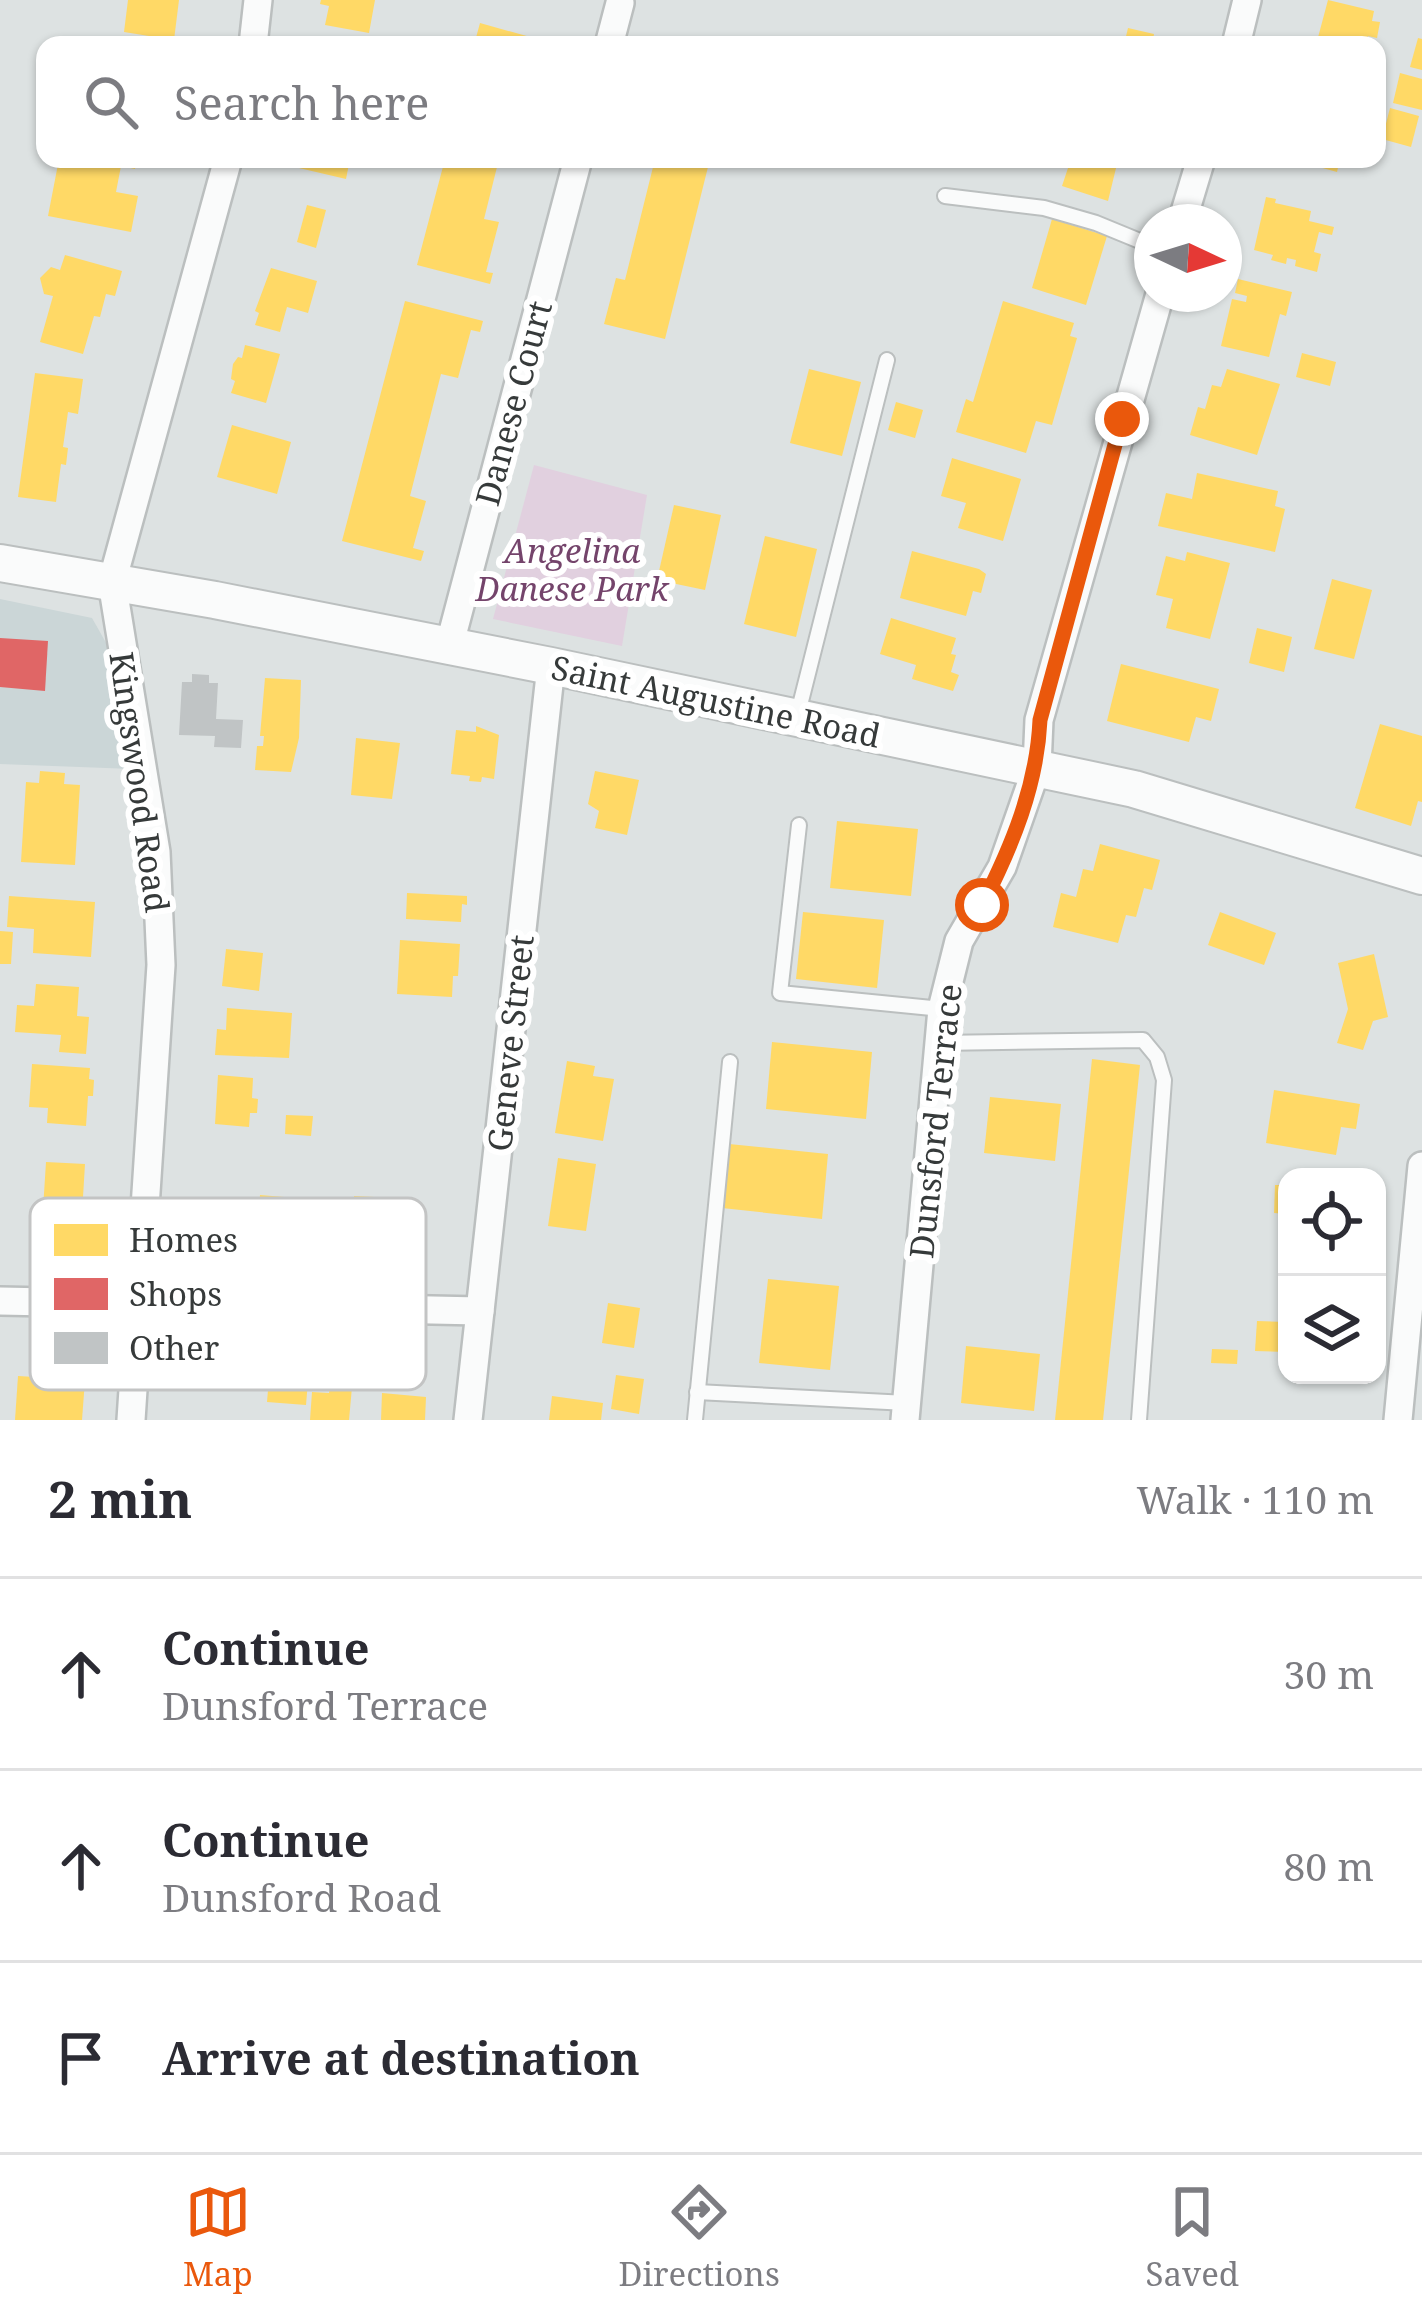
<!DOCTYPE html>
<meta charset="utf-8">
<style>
body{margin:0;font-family:"Noto Serif",serif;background:#f7f7f7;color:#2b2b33}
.controls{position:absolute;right:36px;bottom:36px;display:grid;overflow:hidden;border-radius:24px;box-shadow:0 3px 9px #0004}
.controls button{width:108px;height:108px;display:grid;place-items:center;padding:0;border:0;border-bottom:3px solid #e1e1e2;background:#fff;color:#2b2b33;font:60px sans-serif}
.compass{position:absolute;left:1134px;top:204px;width:108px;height:108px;border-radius:50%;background:#fff;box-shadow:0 3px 9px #0004;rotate:94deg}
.stop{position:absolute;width:36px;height:36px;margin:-27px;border:9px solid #ea580c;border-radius:50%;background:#fff}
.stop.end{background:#ea580c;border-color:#fff;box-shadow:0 3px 12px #0008}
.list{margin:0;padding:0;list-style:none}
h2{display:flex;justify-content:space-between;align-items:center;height:156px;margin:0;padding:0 48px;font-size:51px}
h2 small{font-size:39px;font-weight:400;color:#7c7c81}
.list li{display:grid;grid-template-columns:78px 1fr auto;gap:36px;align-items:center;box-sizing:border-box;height:192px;padding:0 48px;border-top:3px solid #e1e1e2}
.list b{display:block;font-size:45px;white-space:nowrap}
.list p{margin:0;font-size:39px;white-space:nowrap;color:#7c7c81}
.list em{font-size:39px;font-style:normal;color:#7c7c81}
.icon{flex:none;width:66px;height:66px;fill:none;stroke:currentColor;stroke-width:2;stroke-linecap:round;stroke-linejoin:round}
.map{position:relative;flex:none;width:1422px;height:1420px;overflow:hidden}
.search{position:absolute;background:#fff;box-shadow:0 3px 9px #0004;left:36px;right:36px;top:36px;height:132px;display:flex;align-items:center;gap:30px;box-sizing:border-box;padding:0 42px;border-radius:24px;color:#7c7c81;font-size:45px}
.sheet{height:732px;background:#fff}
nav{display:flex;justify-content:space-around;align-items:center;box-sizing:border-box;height:168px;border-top:3px solid #e1e1e2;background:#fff;font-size:33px;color:#7c7c81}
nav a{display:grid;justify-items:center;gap:6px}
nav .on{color:#ea580c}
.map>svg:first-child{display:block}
.built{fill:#cbd6d7}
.green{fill:#e1d0df}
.homes{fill:#ffd966}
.shops{fill:#e06666}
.building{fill:#c0c4c5}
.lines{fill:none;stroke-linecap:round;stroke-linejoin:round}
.service-casing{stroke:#bbbfbf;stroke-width:18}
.minor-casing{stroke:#bbbfbf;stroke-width:32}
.secondary-casing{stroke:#bbbfbf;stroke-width:40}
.service{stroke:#fafbfb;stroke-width:14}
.minor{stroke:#fafbfb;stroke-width:27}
.secondary{stroke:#fafbfb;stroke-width:36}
.route{stroke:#ea580c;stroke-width:15}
.labels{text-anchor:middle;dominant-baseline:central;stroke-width:12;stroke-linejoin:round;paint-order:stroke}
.street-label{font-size:33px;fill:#363a3a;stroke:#fff}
.park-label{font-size:33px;font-style:italic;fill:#74446b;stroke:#fff}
.key{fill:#fff;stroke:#c3c4c4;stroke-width:3}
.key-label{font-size:33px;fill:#363a3a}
</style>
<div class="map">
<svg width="1422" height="1420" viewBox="0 0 1422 1420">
<rect width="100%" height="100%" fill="#dde2e2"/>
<path class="built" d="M0,599L92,618L109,648L132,769L0,764Z"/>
<path class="green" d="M534,465L647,495L622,646L493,619Z"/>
<g class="homes">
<path d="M128,0H179L174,40L124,32Z"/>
<path d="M321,0H375L369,33L325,25L329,6L320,4Z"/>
<path d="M1328,0L1374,11L1372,21L1380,22L1377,38L1368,36L1365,45H1316Z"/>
<path d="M480,23L555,44V45H474Z"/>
<path d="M1128,28L1154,34L1152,45H1124Z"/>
<path d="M1418,38L1422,39V70L1410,67Z"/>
<path d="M1400,73L1422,79V110L1393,103Z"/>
<path d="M1390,108L1419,116L1411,147L1382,139Z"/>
<path d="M59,159H137L135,169L121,166L116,192L138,196L131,232L48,216Z"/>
<path d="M302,159H350L346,179L299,168Z"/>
<path d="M445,159H499L484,219L499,222L486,272L493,273L490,284L417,265Z"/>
<path d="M655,159H710L665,339L604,324L616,278L625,280Z"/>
<path d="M1071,159H1127L1124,167L1117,164L1108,201L1062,186Z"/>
<path d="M1290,159H1340L1337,172Z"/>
<path d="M1266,197L1276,199L1275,203L1311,211L1309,221L1334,227L1332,235L1319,232L1314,252L1321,254L1317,272L1295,266L1296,260L1287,258L1286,264L1271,260L1273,255L1254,250Z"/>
<path d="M307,205L326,210L316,248L297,242Z"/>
<path d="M1052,219L1107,236L1086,305L1032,288Z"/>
<path d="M65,255L122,271L115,296L106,294L100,317L94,316L83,354L40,342L53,296L44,294L40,278L51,267L60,270Z"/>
<path d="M271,268L317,281L308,313L287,307L280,332L255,325L259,313L255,311Z"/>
<path d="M1238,279L1292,292L1286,316L1280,314L1269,357L1221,346L1232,299L1246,302L1247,296L1235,293Z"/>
<path d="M405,301L483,321L480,332L471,330L458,378L441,374L410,496L426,501L413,548L424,551L421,561L342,541Z"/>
<path d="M1003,301L1074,323L1070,336L1077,338L1052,425L1036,421L1026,453L956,432L966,399L973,402Z"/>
<path d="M245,345L280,354L266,403L231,393L235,381L231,379L233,364L238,357L242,358Z"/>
<path d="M1302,353L1336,362L1330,386L1296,377Z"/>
<path d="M809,369L861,382L842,456L790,443Z"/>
<path d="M1227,369L1280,384L1257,455L1190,435L1198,407L1205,409L1212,385L1221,387Z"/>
<path d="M35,373L83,379L78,414L68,412L63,447L68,448L66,465L61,464L56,502L18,497Z"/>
<path d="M896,402L923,410L915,438L888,430Z"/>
<path d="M232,425L291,442L277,494L217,477Z"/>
<path d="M952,458L1021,479L1003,541L958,528L966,503L941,496Z"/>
<path d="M1197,473L1278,491L1275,506L1285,509L1275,552L1158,526L1166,493L1192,499Z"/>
<path d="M674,505L721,515L705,590L657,580Z"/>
<path d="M765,536L817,549L796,637L744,624Z"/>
<path d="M912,551L979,569L986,574L981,593L973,591L966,616L900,598Z"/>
<path d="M1187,552L1230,563L1210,639L1166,628L1173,599L1156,595L1166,556L1185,561Z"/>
<path d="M1332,579L1372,590L1354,659L1314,649Z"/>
<path d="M891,618L956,638L951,654L956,655L951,672L959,675L953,691L912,679L916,665L880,654Z"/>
<path d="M1257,628L1292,637L1284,672L1249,663Z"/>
<path d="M1121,664L1219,689L1211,721L1196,717L1189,742L1107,721Z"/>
<path d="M265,678L301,680L299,738L291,772L255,770L257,746H263L264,736H260Z"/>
<path d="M1380,724L1422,736V802L1418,801L1411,826L1355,808Z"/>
<path d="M476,726L499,735L494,779L482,777L481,782L469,781L470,776L451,774L456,730L476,732Z"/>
<path d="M356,738L400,743L392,799L351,795Z"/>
<path d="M40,771L65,773L64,784L80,785L75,865L21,862L26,782L39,783Z"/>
<path d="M595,771L639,780L627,835L595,828L599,811L588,804Z"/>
<path d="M837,821L918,829L911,896L830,888Z"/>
<path d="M1100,844L1160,860L1152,890L1144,888L1136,917L1126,915L1118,943L1053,927L1061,893L1076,897L1083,869L1093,871Z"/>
<path d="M407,893L467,896V905L462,904L461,922L406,919Z"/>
<path d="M9,896L95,902L91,957L33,953L34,929L7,927Z"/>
<path d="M803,912L884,920L877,988L796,979Z"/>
<path d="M1220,912L1276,933L1264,965L1208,945Z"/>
<path d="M0,931L13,932L11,964H0Z"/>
<path d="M400,940L460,944L458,976H453L452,997L397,994Z"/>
<path d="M226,949L263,953L259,991L222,986Z"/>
<path d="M1374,954L1388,1017L1373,1021L1363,1050L1337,1043L1348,1009L1338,963Z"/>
<path d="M36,984L79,987L77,1016L89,1017L86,1054L59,1052L61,1035L15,1032L17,1005L34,1006Z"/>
<path d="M227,1008L292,1013L289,1058L215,1055L217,1029L226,1030Z"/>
<path d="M772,1042L872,1052L866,1119L766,1109Z"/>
<path d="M1092,1059L1140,1065L1103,1420H1055Z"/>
<path d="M567,1061L595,1066L593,1076L614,1079L603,1141L555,1133Z"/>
<path d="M32,1064L90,1068L89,1079L94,1080L93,1096H88L86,1126L47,1123L48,1108L29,1107Z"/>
<path d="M218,1075L253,1078L252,1098L258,1099L257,1113H250L249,1127L215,1124Z"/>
<path d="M1274,1090L1360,1104L1356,1129L1341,1127L1336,1155L1266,1143Z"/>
<path d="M990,1097L1061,1104L1055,1161L984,1153Z"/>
<path d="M286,1115L313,1116L311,1136L285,1134Z"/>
<path d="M729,1144L828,1154L822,1219L722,1208Z"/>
<path d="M558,1158L596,1164L586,1231L548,1226Z"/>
<path d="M46,1162L85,1164L83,1197H90L89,1213H81L79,1244L41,1241Z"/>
<path d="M1275,1185H1287V1214L1274,1213Z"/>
<path d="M260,1195L308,1199L305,1242L281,1240L279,1233L258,1219Z"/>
<path d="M354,1196L415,1199L413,1236L353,1234Z"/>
<path d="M768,1279L839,1286L830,1370L759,1363Z"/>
<path d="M608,1303L640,1308L634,1348L602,1343Z"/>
<path d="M1257,1321L1287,1322L1286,1352L1255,1351Z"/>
<path d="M966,1346L1040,1354L1034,1411L961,1403Z"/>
<path d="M1212,1349L1238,1350L1237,1364L1211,1363Z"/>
<path d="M616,1375L644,1379L639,1414L611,1409Z"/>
<path d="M18,1376L85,1380L82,1420H15Z"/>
<path d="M269,1378L308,1381L306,1405L267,1402Z"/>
<path d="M330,1386L352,1387L349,1420H310L312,1392L329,1393Z"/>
<path d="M382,1393L426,1397L425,1420H381Z"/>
<path d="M552,1396L603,1403L601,1420H549Z"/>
</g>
<path class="shops" d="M0,638L48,641L45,691L0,687Z"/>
<path class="building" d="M192,674L209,675V683H218L216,719L243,720L241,748L214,747L215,736L179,735L182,682H192Z"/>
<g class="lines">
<defs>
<g id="service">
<path d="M945,196L1044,208L1096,223L1152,246"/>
<path d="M797,717L887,360"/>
<path d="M799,825L780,993L942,1009"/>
<path d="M939,1043L1143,1040L1157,1057L1164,1080L1139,1420"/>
<path d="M697,1392L907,1403"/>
<path d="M695,1420L730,1062"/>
</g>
<g id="minor">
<path d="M253,45L258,0"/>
<path d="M609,45L620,3"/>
<path d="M1236,45L1247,0"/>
<path d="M1182,222L1201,159"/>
<path d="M449,647L578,159"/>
<path d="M0,1301L480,1311"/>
<path d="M131,1420L161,965L156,852L112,582L228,159"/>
<path d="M468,1420L551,666"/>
<path d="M905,1420L942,1009L959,941L1002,867L1037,767L1039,720L1160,294"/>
<path d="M1398,1420L1422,1166"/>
</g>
<path id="secondary" d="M0,563L215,600L551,666L1134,789L1422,876"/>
</defs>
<use href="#service" class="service-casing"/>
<use href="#minor" class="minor-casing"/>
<use href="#secondary" class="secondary-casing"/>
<use href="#service" class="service"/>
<use href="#minor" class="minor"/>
<use href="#secondary" class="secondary"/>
</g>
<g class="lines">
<path class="route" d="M982,905C1012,846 1037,786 1040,720L1122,419"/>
</g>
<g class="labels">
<g class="street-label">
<text transform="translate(513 403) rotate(-75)">Danese Court</text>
<text transform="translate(716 701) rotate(12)">Saint Augustine Road</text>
<text transform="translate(140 782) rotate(82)">Kingswood Road</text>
<text transform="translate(510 1043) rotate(-84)">Geneve Street</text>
<text transform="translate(935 1121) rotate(-84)">Dunsford Terrace</text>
</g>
<g class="park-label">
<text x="572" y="550">Angelina<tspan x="572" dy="38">Danese Park</tspan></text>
</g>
</g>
<rect x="30" y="1198" width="396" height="192" rx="18" class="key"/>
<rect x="54" y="1224" width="54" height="32" fill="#ffd966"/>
<rect x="54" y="1278" width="54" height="32" fill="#e06666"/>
<rect x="54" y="1332" width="54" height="32" fill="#c0c4c5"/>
<g class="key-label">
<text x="129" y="1252">Homes</text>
<text x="129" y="1306">Shops</text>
<text x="129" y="1360">Other</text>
</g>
</svg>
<div class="controls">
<button><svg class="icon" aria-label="locate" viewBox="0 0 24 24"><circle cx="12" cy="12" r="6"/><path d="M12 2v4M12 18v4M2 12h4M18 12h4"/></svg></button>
<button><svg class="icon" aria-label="layers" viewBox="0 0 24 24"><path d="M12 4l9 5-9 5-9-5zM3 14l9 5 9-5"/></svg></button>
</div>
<svg class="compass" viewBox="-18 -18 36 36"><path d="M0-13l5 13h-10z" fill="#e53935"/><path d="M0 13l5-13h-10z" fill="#7c7c81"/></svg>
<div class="stop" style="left:982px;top:905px"></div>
<div class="stop end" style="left:1122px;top:419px"></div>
<div class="search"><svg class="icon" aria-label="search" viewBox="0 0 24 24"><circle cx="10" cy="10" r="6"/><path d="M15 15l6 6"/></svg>Search here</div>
</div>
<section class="sheet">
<h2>2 min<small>Walk · 110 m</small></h2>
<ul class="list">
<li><svg class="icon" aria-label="ahead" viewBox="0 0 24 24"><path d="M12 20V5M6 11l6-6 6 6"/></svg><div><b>Continue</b><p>Dunsford Terrace</p></div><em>30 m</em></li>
<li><svg class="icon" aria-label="ahead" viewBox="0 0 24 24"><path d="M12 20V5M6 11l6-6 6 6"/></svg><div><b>Continue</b><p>Dunsford Road</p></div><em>80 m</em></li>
<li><svg class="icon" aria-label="arrive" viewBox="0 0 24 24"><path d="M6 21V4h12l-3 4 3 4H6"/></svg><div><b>Arrive at destination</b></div></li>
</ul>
</section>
<nav>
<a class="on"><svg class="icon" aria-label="map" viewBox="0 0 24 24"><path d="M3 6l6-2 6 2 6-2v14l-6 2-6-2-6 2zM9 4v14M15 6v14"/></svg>Map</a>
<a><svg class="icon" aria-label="directions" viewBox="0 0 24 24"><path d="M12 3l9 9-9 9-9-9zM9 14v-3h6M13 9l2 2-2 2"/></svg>Directions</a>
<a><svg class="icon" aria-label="saved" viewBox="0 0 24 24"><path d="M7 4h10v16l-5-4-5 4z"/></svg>Saved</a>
</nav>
